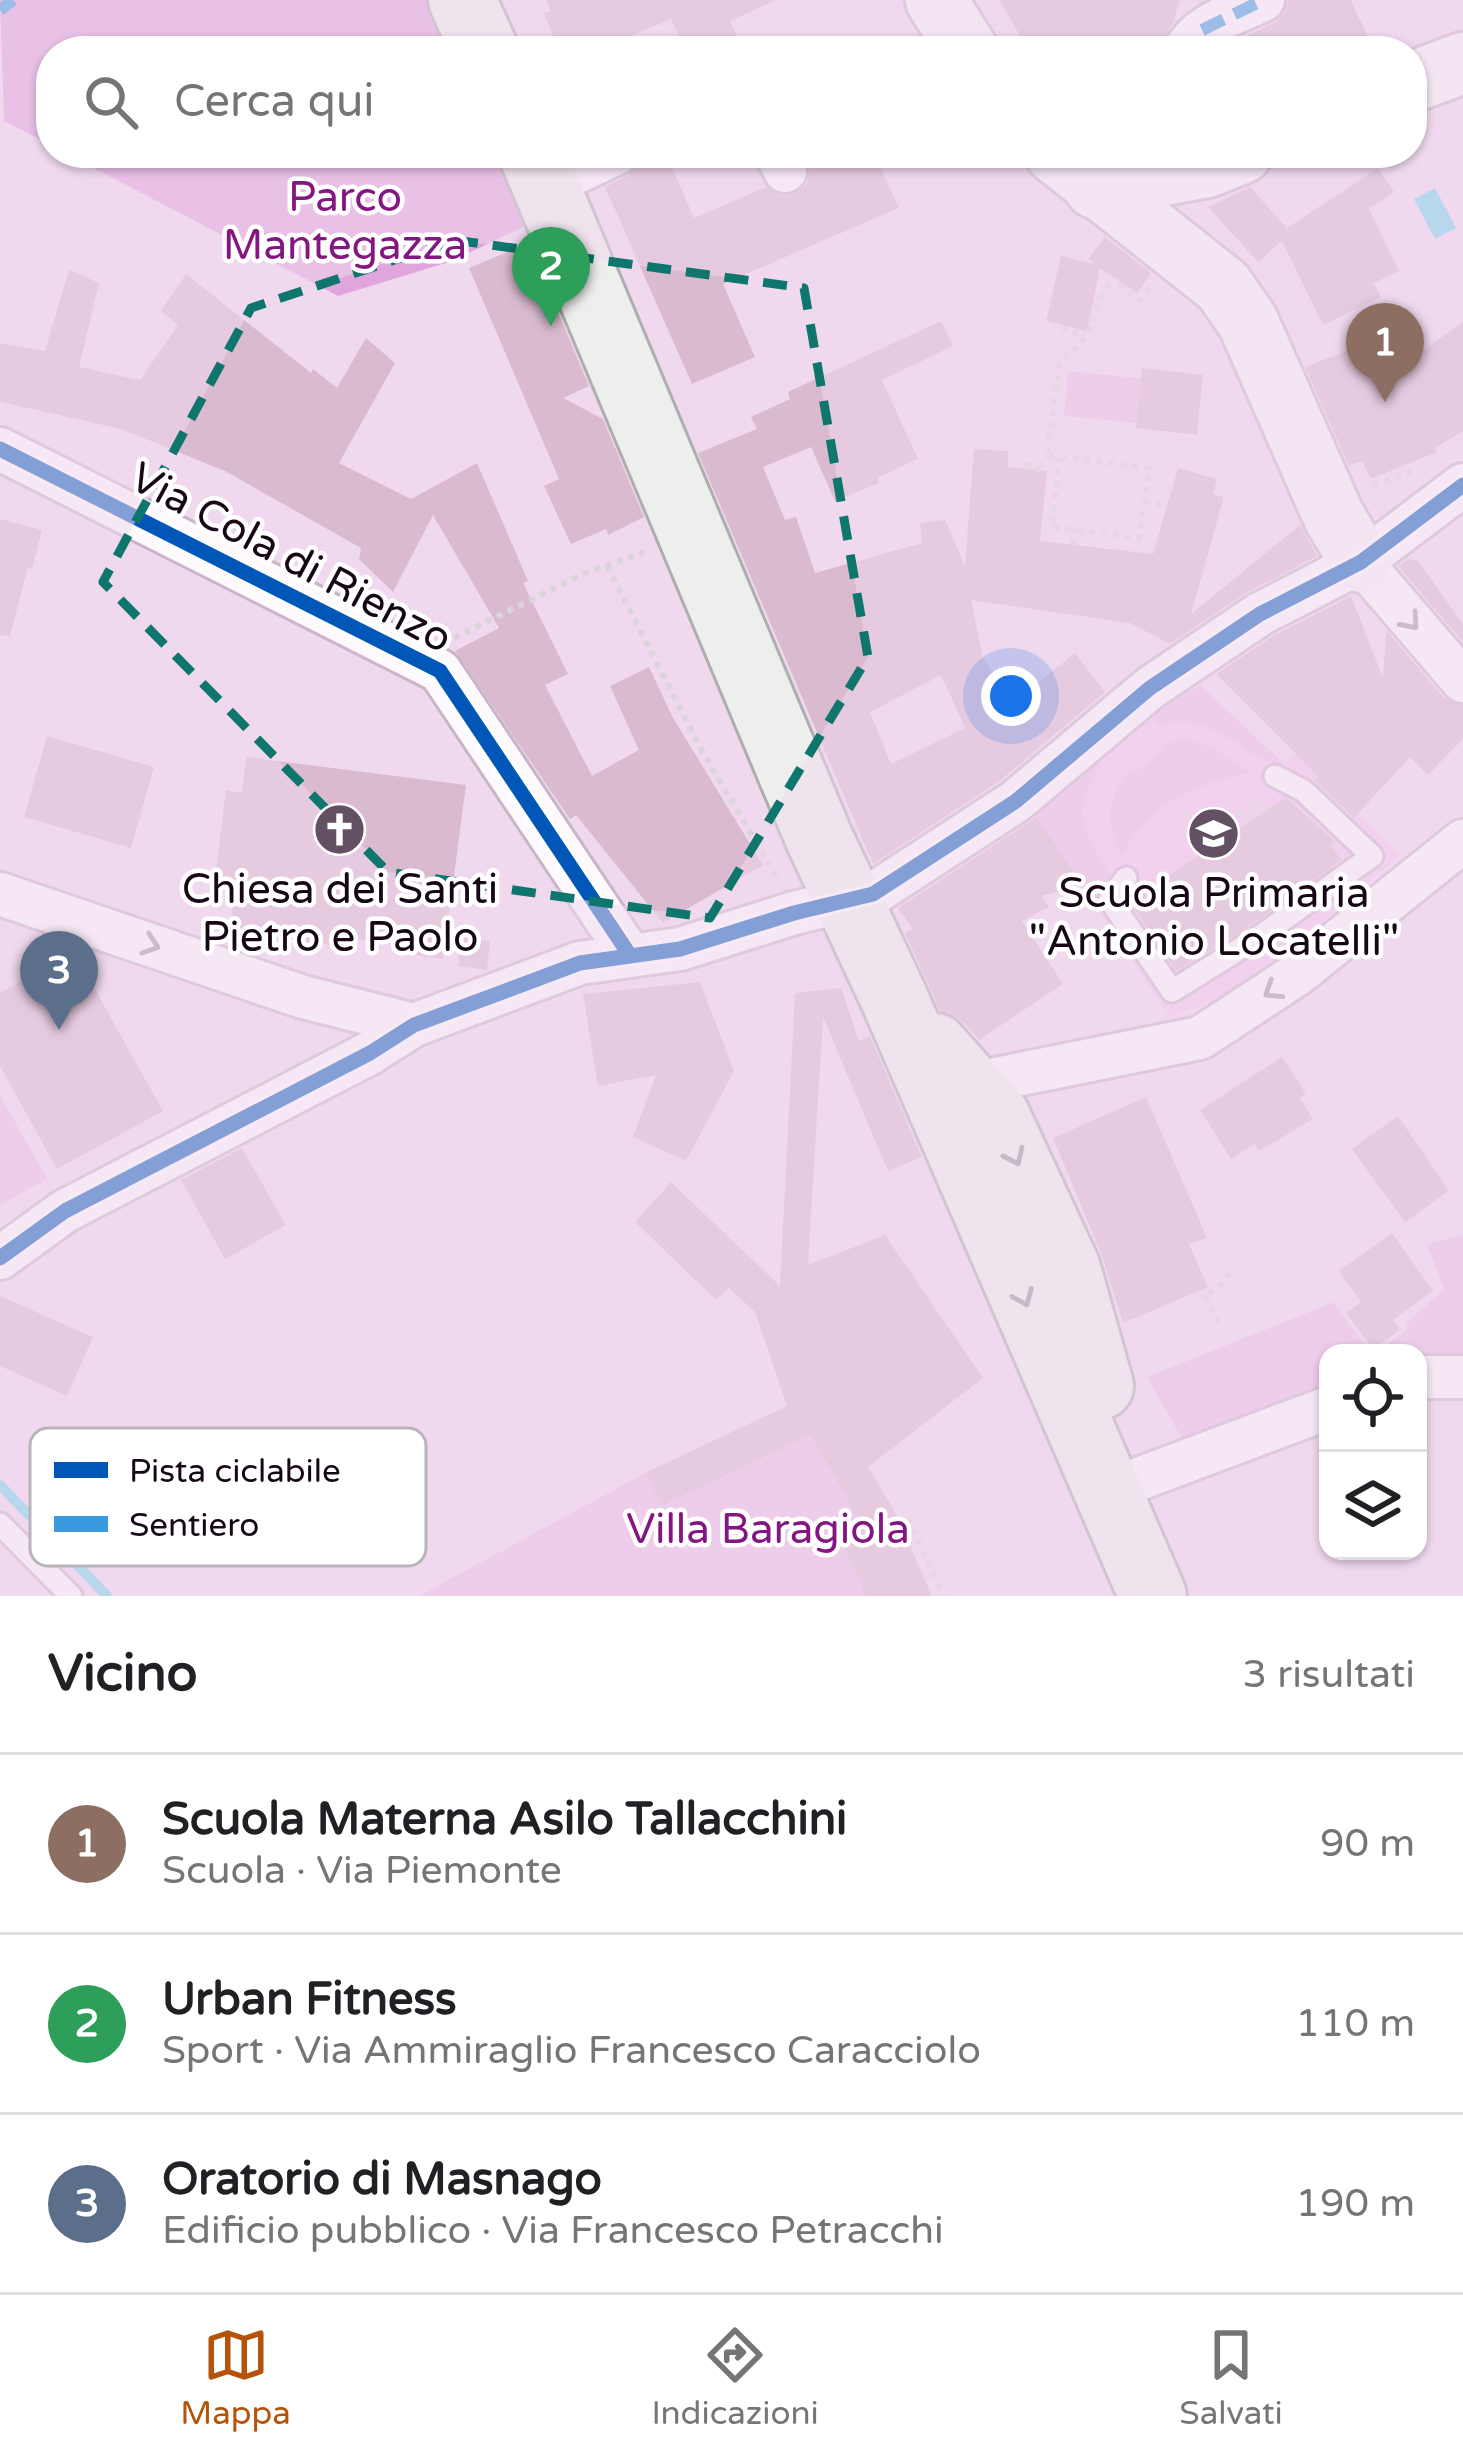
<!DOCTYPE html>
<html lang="it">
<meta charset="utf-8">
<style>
body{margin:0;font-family:"Varela Round",sans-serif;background:#f2f2f2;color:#202124}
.controls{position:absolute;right:36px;bottom:36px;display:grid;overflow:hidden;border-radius:24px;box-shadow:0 3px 9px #0004}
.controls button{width:108px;height:108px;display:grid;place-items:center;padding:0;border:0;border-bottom:3px solid #e0e0e0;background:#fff;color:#202124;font:60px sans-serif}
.you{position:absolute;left:1011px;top:696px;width:42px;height:42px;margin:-30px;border:9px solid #fff;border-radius:50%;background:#1a73e8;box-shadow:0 0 0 18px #1a73e833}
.badge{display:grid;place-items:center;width:78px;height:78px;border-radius:50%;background:#b45309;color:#fff;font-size:39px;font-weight:700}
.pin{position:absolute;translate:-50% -99px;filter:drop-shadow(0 3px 6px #0008)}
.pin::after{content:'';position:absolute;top:63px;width:42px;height:36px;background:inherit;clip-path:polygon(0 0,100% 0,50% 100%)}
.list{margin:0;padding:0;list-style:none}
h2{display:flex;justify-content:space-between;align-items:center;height:156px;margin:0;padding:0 48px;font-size:51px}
h2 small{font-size:39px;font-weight:400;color:#757577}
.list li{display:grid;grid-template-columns:78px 1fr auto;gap:36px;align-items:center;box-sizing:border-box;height:180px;padding:0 48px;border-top:3px solid #e0e0e0}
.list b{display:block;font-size:45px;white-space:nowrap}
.list p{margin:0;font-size:39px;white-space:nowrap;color:#757577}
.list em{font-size:39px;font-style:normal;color:#757577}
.icon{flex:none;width:66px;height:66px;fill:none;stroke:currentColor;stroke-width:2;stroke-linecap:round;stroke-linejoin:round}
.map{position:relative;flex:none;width:1463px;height:1596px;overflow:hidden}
.search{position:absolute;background:#fff;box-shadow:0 3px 9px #0004;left:36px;right:36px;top:36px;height:132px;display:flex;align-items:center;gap:30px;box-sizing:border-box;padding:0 42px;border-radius:48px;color:#757577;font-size:45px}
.sheet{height:696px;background:#fff}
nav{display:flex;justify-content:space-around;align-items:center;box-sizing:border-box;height:168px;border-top:3px solid #e0e0e0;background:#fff;font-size:33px;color:#757577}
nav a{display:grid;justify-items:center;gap:6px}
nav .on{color:#b45309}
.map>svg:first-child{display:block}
.built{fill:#f4c8f0}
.green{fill:#eabfe7}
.forest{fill:#e0a5dd}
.water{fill:#75d4e9}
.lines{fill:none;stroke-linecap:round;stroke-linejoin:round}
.stream{stroke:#75d4e9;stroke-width:10}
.building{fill:#dabacf;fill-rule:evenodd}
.lane-casing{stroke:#c9b5c8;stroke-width:27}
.street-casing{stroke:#c9b5c8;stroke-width:48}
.secondary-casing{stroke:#c9b5c8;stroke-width:66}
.primary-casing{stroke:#aeaeaf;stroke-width:72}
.path{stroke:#dbd4da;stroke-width:6;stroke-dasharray:6 6;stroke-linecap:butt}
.lane{stroke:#fdf9fc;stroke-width:21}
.street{stroke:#fdf9fc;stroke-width:42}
.secondary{stroke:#f5f4f5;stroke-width:60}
.primary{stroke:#edefed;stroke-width:66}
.quiet{stroke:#3b99df;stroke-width:12;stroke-dasharray:24 12;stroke-linecap:butt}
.cycleway-casing{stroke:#fff;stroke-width:22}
.cycleway{stroke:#0057b8;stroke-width:15}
.oneway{stroke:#a198a0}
.oneway2{stroke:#979297}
.marked{fill:none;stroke:#0f766e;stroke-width:9;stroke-dasharray:24 15;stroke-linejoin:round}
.labels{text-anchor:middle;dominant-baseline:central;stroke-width:9;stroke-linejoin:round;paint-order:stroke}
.park-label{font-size:42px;fill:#841682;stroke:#fff}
.street-label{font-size:42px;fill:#170616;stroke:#fff}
.poi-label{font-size:42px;fill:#170616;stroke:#fff}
.key{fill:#fff;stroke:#b9b4b9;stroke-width:3}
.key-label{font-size:33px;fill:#170616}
</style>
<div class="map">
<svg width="1463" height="1596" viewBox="0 0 1463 1596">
<rect width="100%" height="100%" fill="#f0d9ee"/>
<path class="built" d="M1200,685L1283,763L1297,754L1401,855L1264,970L1219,999L1169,1017L1032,810L1151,716Z"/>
<g class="green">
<path d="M1068,371L1194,384L1189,428L1064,416Z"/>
<path d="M1200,685L1284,764C1246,766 1225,711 1159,725L1151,716Z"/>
<path d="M1187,739L1212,748L1251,772C1199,783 1146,804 1123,855C1102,826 1109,794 1130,769L1135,772L1164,749L1163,744Z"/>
<path d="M1095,761L1098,770C1066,817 1090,841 1117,884L1092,901L1032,810Z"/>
<path d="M0,1095L47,1179L0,1205Z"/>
<path d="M1463,1235V1358L1442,1356L1418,1362V1353H1377L1406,1330L1407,1323L1444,1289L1427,1244Z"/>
<path d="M1334,1302L1370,1353H1328V1391L1189,1451L1147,1377Z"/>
<path d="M811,1435L860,1523L837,1534L866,1596H419L645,1473L663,1506Z"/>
</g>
<g class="forest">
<path d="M0,0H436L459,51H51V145L4,121Z"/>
<path d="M65,153H507L531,204L523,227L452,261L338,296Z"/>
</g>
<path class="water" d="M1435,188L1456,228L1435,239L1414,199Z"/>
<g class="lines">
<path class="stream" d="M0,1485L107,1596"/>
</g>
<g class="building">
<path d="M546,0H776L730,21L744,51H686L671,19L596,51H560L544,14L551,11Z"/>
<path d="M999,0H1180L1173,23L1162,41L1139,38L1103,51H1029Z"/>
<path d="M1288,0H1351L1374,51H1218L1275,22L1284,14Z"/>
<path d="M649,153H666L694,218L766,187L782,196L795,194L807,184L810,168L843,153H874L899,208L723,284L755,357L692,384L605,187L629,175L642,156Z"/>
<path d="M1378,168L1394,192L1369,209L1399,271L1374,283L1381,297L1323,325L1282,241L1258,262L1208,207L1250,187L1287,228Z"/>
<path d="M1105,237L1151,273L1137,293L1100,268L1087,331L1046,321L1061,256L1095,264L1088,259Z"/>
<path d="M529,243L589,386L563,398L603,419L644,517L608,535L606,529L571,544L544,486L559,479L469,268Z"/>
<path d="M69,270L99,283L79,367L140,380L178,325L161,311L186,274L311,373L313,369L337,388L366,338L395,363L339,463L411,499L477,463L528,581L523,583L568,674L545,685L592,776L639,750L610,686L649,667L673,718L763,865L663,923L576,815L570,819L455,651L499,628L433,515L393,592L359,559L361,548L225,471L121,429L0,402V343L45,351Z"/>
<path d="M941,321L953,346L882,380L918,459L877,478L879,483L835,501L811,447L763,467L785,520L796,517L815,573L922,543L920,523L945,520L965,566L974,449L1008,451V467L1047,471L1040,541L1153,554L1178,468L1217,479L1213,494L1224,497L1191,614L1300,525L1317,556L1246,593L1170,644L1130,623L971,600L983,659L1016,700L1075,653L1105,692L1001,780L873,864L698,453L757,429L751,417L790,399L788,392ZM941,675L965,728L891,764L870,712Z"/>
<path d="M1463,321V431L1435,448L1437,452L1371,479L1362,461L1349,466L1305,367L1354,348L1363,373L1393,360L1398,370Z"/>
<path d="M1142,368L1203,375L1197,435L1136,428Z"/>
<path d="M0,519L42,530L32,568L28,567L10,636L0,635Z"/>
<path d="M1408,559L1418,561L1463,624V642L1398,566Z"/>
<path d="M1351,596L1383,678L1386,630L1444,698L1463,706V739L1428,775L1410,757L1354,818L1314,780L1319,777L1216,674L1273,636Z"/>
<path d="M47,736L154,767L131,848L24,817Z"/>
<path d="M246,757L466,785L443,959L399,953L400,945L339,937L338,946L229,932L236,880L215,878L226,790L242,793Z"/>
<path d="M1286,798L1335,841L1331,845L1341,860L1251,925L1176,971L1129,901Z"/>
<path d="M1037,817L1082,885L1042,896L1049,907L1022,921L1063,984L979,1040L962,1021L940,1011L905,933L913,929L898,908Z"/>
<path d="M461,938L490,941L487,970L458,966Z"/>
<path d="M74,952L163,1111L57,1169L0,1066V993Z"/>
<path d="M700,982L734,1071L686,1161L633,1137L656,1075L598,1086L583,994Z"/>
<path d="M841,988L859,1041L870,1036L922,1157L888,1171L823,1017L808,1265L885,1235L983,1378L868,1467L894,1510L932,1596H866L837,1533L860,1523L811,1435L662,1506L645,1473L787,1406L755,1312L729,1288L716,1300L635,1222L671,1182L780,1286L795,993Z"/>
<path d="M1282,1057L1306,1094L1300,1098L1313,1119L1259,1151L1255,1144L1231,1159L1200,1110Z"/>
<path d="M1146,1097L1207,1238L1189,1244L1208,1287L1123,1323L1101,1253L1053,1138Z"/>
<path d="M1398,1116L1449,1191L1405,1222L1352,1149Z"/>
<path d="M242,1148L286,1225L225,1259L181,1180Z"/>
<path d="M1392,1233L1433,1291L1393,1320L1400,1330L1373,1349L1346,1313L1361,1302L1339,1271Z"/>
<path d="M0,1296L93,1337L67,1396L0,1366Z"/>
</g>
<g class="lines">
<defs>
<g id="lane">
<path d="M1126,878L1110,900L1172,991L1259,937L1372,856L1304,791L1275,776"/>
<path d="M0,1524L71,1596"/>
</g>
<g id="street">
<path d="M1185,51C1197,24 1237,13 1263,0"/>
<path d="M776,153L785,171"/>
<path d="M547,186L617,153"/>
<path d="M0,449L440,671L629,954"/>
<path d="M1361,562L1463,681"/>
<path d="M0,894L303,997L414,1025"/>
<path d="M966,1085L1200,1038L1296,975L1463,841"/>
<path d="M0,1258L65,1211L370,1053L414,1025L580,963L680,949L794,913L873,894L1016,801L1150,688L1260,614L1361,562L1463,485"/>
<path d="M1418,1377H1463"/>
<path d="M1128,1483L1328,1408"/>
</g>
<g id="secondary">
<path d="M936,0L968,51"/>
<path d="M1412,82L1463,63"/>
<path d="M1055,153L1223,286L1248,322L1334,517L1361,562"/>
<path d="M1095,188L1207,167L1242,153"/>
</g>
<g id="primary">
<path d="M462,0L485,51"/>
<path d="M532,153L819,838L894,998L1153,1596"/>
<path d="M935,1047L996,1116L1067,1269L1100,1386"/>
</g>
</defs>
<use href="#lane" class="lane-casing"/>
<use href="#street" class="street-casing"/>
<use href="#secondary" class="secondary-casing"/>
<use href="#primary" class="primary-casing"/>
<g class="path">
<path d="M1066,326L1065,330L1086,335"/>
<path d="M1060,457L1052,527L1139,538L1149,468L1060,457L1047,456L1060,360C1101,335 1086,311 1109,286L1122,287L1140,300L1149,288"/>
<path d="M1041,470L1022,464L1041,466L1047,456"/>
<path d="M1373,486L1416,469"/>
<path d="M1144,501L1167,506"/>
<path d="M1073,545L1074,530"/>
<path d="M607,566L703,753L777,877"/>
<path d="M454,638L583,574L644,552"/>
<path d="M1185,813L1209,847L1273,802"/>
<path d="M1202,826L1209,836L1259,800"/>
<path d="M1219,1323L1205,1294L1220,1287L1231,1270"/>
<path d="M908,1518L943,1596"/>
</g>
<use href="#lane" class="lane"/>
<use href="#street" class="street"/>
<use href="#secondary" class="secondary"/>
<use href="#primary" class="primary"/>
<g class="quiet">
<path d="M0,10L13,0"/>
<path d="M1202,30L1263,0"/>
</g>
<defs>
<g id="cycleway">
<path d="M0,449L440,671L629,954"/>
<path d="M0,1258L65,1211L370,1053L414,1025L580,963L680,949L794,913L873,894L1016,801L1150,688L1260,614L1361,562L1463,485"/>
</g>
</defs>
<use href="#cycleway" class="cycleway-casing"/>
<use href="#cycleway" class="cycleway"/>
</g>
<defs><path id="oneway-chevron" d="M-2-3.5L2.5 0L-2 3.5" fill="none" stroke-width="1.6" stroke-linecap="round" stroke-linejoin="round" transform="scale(3)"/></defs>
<g class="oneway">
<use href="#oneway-chevron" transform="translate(1411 622) rotate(49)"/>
<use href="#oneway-chevron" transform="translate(151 945) rotate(19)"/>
<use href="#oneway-chevron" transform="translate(1272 991) rotate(147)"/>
</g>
<g class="oneway2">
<use href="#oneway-chevron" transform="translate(1015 1157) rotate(65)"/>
<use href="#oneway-chevron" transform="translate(1024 1298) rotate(67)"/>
</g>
<path d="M0 0H1463V1596H0ZM454,240L804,288L868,657L710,918L388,872L103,582L251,308Z" fill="#f0d9ee" fill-opacity=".55" fill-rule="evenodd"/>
<path class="marked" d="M454,240L804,288L868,657L710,918L388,872L103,582L251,308Z"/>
<defs>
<symbol id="church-disc" viewBox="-11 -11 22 22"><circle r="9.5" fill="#635062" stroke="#fff"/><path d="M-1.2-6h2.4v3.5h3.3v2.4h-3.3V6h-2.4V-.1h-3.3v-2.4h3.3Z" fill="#fff"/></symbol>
<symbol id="school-disc" viewBox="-11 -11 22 22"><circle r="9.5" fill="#635062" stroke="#fff"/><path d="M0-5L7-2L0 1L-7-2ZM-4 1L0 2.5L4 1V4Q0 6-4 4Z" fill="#fff"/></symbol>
</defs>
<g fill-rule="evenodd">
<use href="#church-disc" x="310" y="800" width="59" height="59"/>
<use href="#school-disc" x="1184" y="804" width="59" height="59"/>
</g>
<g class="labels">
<g class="park-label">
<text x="345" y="197">Parco<tspan x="345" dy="48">Mantegazza</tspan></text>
<text x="768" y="1529">Villa Baragiola</text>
</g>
<g class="street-label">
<text transform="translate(291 558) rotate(28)">Via Cola di Rienzo</text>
</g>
<g class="poi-label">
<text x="340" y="889">Chiesa dei Santi<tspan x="340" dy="48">Pietro e Paolo</tspan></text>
<text x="1214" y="893">Scuola Primaria<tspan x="1214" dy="48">"Antonio Locatelli"</tspan></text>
</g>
</g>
<rect x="30" y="1428" width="396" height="138" rx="18" class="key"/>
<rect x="54" y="1462" width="54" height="16" fill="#0057b8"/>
<rect x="54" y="1516" width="54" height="16" fill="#3b99df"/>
<g class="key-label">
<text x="129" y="1482">Pista ciclabile</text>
<text x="129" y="1536">Sentiero</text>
</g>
</svg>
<div class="controls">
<button><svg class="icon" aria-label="locate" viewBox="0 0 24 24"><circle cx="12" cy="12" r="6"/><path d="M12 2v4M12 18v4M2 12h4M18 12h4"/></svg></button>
<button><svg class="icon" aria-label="layers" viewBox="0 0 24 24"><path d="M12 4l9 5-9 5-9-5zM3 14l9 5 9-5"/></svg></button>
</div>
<div class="you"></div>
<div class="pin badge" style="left:1385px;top:402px;background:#8d6e63">1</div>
<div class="pin badge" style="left:551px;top:326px;background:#2e9e5b">2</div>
<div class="pin badge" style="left:59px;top:1030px;background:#5c6f8a">3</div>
<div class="search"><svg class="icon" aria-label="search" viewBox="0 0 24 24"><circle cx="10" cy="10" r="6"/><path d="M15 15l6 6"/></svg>Cerca qui</div>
</div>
<section class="sheet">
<h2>Vicino<small>3 risultati</small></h2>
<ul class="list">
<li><span class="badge" style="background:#8d6e63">1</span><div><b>Scuola Materna Asilo Tallacchini</b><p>Scuola · Via Piemonte</p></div><em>90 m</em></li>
<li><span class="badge" style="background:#2e9e5b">2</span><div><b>Urban Fitness</b><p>Sport · Via Ammiraglio Francesco Caracciolo</p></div><em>110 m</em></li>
<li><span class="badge" style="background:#5c6f8a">3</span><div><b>Oratorio di Masnago</b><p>Edificio pubblico · Via Francesco Petracchi</p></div><em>190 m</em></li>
</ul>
</section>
<nav>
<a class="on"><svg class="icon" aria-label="map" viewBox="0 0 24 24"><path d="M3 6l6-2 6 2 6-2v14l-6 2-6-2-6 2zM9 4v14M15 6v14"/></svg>Mappa</a>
<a><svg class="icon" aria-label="directions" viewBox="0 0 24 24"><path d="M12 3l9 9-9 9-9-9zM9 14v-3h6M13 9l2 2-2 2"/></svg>Indicazioni</a>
<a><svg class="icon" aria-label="saved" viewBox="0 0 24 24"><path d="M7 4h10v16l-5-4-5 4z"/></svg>Salvati</a>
</nav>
